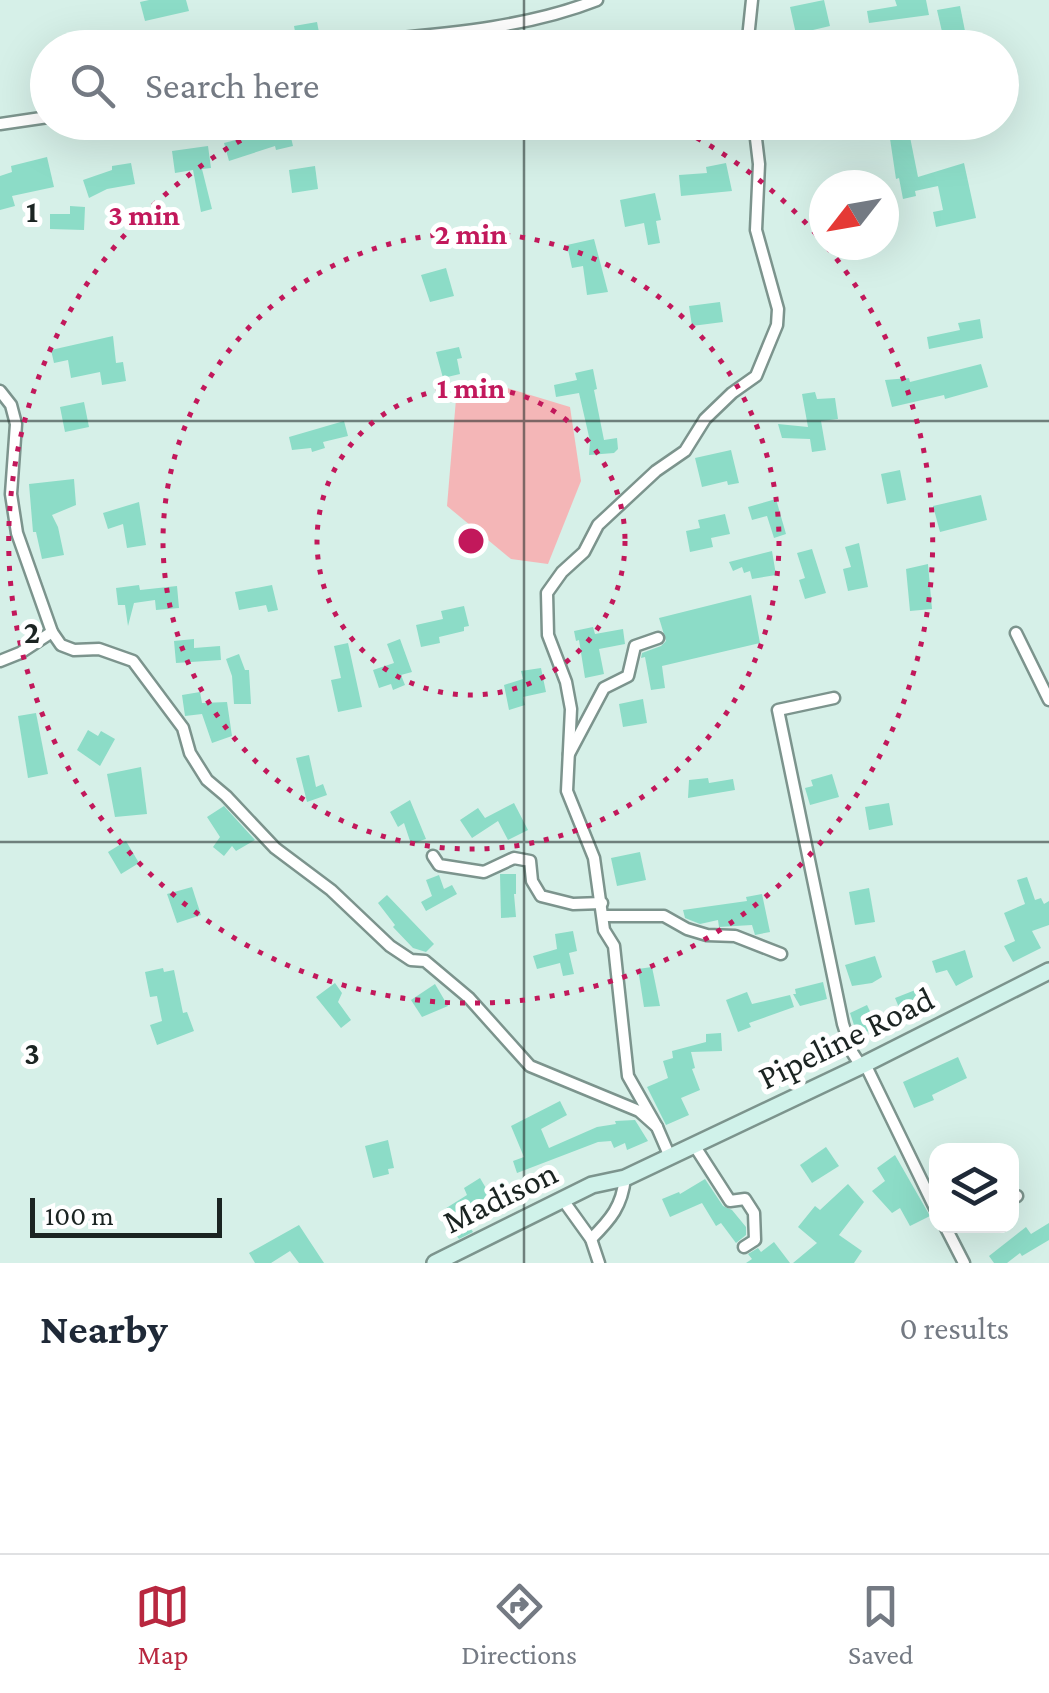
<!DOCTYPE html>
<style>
body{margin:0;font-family:"Crimson Pro",serif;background:#f2f2f3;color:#1f2937}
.controls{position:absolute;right:30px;bottom:30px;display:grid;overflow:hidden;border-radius:20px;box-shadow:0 10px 40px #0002}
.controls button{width:90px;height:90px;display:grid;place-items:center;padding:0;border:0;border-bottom:2px solid #e0e1e3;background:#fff;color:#1f2937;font:50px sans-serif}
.compass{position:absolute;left:809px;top:170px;width:90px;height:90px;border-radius:50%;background:#fff;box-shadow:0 10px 40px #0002;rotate:239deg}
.scale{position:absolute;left:30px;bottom:25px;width:192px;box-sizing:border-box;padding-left:10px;border:5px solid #1b2422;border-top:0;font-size:28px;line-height:35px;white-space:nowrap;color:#1b2422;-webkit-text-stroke:8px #fff;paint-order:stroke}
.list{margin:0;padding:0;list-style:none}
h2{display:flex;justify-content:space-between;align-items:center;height:130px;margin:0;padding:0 40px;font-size:42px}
h2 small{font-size:32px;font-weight:400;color:#747a83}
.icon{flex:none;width:55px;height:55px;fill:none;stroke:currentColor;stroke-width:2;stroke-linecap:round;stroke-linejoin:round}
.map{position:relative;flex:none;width:1049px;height:1263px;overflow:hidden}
.search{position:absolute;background:#fff;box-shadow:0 10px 40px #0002;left:30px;right:30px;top:30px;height:110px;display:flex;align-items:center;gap:25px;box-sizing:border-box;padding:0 35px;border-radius:55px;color:#747a83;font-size:38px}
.sheet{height:290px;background:#fff}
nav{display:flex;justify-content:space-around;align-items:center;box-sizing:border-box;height:140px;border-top:2px solid #e0e1e3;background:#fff;font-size:28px;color:#747a83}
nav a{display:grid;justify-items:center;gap:5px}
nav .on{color:#b8273f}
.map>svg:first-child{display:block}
.green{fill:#f4b6b7}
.building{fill:#8cdcc7}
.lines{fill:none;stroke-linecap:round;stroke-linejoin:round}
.street-casing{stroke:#7c948d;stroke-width:15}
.secondary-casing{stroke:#7c948d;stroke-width:20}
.street{stroke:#fff;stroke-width:10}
.secondary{stroke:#d0f2ea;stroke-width:15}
.grid{fill:none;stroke:#1b2422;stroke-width:2.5;stroke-opacity:0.55}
.ring{fill:none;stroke:#c2185b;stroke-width:5;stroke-dasharray:5 10}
.labels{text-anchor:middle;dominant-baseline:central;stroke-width:10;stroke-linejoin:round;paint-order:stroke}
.street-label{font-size:35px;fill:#1b2422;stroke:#fff}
.grid-label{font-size:32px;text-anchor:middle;font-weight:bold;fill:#1b2422;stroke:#fff;stroke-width:10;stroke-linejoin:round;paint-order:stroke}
.centre{fill:#c2185b;stroke:#fff;stroke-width:5}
.ring-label{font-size:30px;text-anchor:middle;font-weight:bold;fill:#c2185b;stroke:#fff;stroke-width:10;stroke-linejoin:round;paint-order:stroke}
</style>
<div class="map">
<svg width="1049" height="1263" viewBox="0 0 1049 1263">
<rect width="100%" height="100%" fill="#d6f0e8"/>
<path class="green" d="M491,383L570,407L581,481L548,564L511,559L447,506L456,399Z"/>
<g class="building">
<path d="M149,0H186L189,11L145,21L140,2Z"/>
<path d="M824,0L830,26L796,34L790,7Z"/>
<path d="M895,0H926L929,15L869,23L867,11L897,6Z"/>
<path d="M960,6L965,31L943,36L937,10Z"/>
<path d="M317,22L322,48H298L294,26Z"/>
<path d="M908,127L918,177L964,163L976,218L936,227L933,212L943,210L938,186L915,191L916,196L903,199L899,178L896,179L889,132Z"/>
<path d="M261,129L262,134L289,129L293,146L276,150L275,146L229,161L224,143L251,136L249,132Z"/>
<path d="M208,146L211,168L202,169L212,209L201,212L193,170L175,173L172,151Z"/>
<path d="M47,157L54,187L12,196L15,206L0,210V176L12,172L11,166Z"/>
<path d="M131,163L135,184L107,189L89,198L83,180L112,170V166Z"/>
<path d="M726,163L732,191L681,196L679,175L707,173L706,167Z"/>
<path d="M315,166L318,189L292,193L289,170Z"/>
<path d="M655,193L661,220L656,221L660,243L648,245L644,223L625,227L620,200Z"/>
<path d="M70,206L85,207L84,230L50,229V214H70Z"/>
<path d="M594,239L608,292L587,295L583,266L572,268L567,245Z"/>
<path d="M446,268L454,296L430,302L421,275Z"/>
<path d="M720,302L723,322L692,326L689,306Z"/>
<path d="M980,319L983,338L929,349L927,337L960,330L958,323Z"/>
<path d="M113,336L116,363L123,362L126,381L102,385L100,372L71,378L68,360L54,363L51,350Z"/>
<path d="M459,347L462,358L457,359L460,374L443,378L436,352Z"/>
<path d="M981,364L988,387L945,399L944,395L892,407L885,380L909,378L910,382Z"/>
<path d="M593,369L597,389L594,390L604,440L617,438L618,449L614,453L589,455L590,441L579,393L556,397L554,385L577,380L575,373Z"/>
<path d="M815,392L817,399L835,398L838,419L821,421L826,450L812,452L810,439L782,438L778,424L808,427L802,394Z"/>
<path d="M84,402L89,427L65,432L60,407Z"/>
<path d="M344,421L348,436L323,442L325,448L312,452L311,448L292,450L289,437Z"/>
<path d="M731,450L739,483L728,485L727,481L702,487L695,458Z"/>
<path d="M900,470L906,500L887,504L881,474Z"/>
<path d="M74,479L76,505L52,515L58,527L64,555L42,559L36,532H33L29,484Z"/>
<path d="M981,495L987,520L940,532L933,506Z"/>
<path d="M776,499L786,534L774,538L767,516L752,520L748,507Z"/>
<path d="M139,502L146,545L127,548L123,524L108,529L103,513Z"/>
<path d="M725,514L730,534L711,538L713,547L690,552L686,531L700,528L698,520Z"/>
<path d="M859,543L868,587L848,591L843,569L851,567L845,547Z"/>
<path d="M812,549L826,593L805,599L799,580L805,578L797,553Z"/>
<path d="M772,551L776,575L752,579L750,571L744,573L742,567L733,571L729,562Z"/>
<path d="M928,564L932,609L910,611L906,569Z"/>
<path d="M139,585L140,590L177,586L179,608L156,610L155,600L134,603L128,626L125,605H118L116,588Z"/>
<path d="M272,585L278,610L268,612L266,605L239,610L235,592Z"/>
<path d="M751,595L760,643L662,666L665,688L651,690L645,657L641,658L642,653L661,646L666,641L659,618Z"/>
<path d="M464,606L469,626L464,627V631L439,637L440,643L421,647L416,625L443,619L441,611Z"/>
<path d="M593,627L595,634L623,629L625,644L599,649L604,674L585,678L579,640L576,641L574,631Z"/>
<path d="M194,639V648L220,646L221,660L176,663L174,641Z"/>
<path d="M400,639L412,672L401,675L405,685L393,690L391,684L379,688L373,670L394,663L387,644Z"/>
<path d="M348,643L362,707L338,712L331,680L341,678L334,646Z"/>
<path d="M239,654L245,670H249L251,704H234L232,676L226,659Z"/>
<path d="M541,668L546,692L523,697L525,705L509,710L504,685L523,679L521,671Z"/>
<path d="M200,692L202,703L227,702L232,736L212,743L202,714L185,716L182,695Z"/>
<path d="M643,699L647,723L623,727L619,704Z"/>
<path d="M36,713L48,774L28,778L18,716Z"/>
<path d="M88,730L98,736L101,731L115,739L100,766L77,750Z"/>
<path d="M309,755L316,787L323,784L327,795L307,802L296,758Z"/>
<path d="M141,767L147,814L115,817L107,774Z"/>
<path d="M832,774L839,797L810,805L805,788L813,786L811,780Z"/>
<path d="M708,778L709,783L733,779L735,790L688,798L689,780Z"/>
<path d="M410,800L426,839L411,844L404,823L398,827L390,812Z"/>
<path d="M514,803L528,830L508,840L498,821L472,838L460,820L478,808L485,818Z"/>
<path d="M889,803L893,825L869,830L865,807Z"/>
<path d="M224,806L255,840L236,851L232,846L224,856L213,847L220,837L207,817Z"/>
<path d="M126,841L139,863L121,874L108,852Z"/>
<path d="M640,852L646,880L617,886L611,858Z"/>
<path d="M500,874H516V894H514L516,917L501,918Z"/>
<path d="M439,875L444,889L452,885L457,894L426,911L421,902L432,896L426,880Z"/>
<path d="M1027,877L1035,900L1041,898L1044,904L1049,901V925L1032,931L1041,948L1013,962L1004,946L1015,941L1004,913L1025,904L1017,880Z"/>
<path d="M192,887L201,915L177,923L167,894Z"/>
<path d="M869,888L875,922L855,925L849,892Z"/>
<path d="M762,894L770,932L755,935L752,925L719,927L718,920L700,924L685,918L683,910L747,901L746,897Z"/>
<path d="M387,895L434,944L426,952L413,948L393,927L395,925L378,903Z"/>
<path d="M573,931L577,951L569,953L574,974L563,976L560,963L537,969L533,956L557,949L555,934Z"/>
<path d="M965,950L973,977L956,986L947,970L936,973L932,961Z"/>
<path d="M875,956L882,977L872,983L852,986L845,965Z"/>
<path d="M652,967L660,1006L644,1007L638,969Z"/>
<path d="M163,968L164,972L174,970L183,1013L187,1012L194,1031L157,1045L150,1025L162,1021L157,996L150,997L145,972Z"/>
<path d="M823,982L827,999L800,1006L793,994H796L795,989Z"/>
<path d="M335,983L342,993L338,1002L351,1020L341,1028L316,997Z"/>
<path d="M435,984L448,1006L422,1017L411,1000Z"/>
<path d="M923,987L931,1006L903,1017L895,998Z"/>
<path d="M747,992L752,1004L790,995L794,1007L749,1023L751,1027L738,1032L726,1000Z"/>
<path d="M867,1005L877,1026L858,1037L850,1013Z"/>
<path d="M721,1033L722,1051L691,1052L695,1068L692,1069L700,1090L681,1098L689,1115L666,1125L647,1087L668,1078L663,1061L673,1058L672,1051L706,1042V1034Z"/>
<path d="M958,1057L967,1078L932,1095L934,1100L914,1108L903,1082Z"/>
<path d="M800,1066L804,1075L770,1092L761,1076L763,1071L773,1069L775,1077Z"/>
<path d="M560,1101L567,1115L541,1129L549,1148L597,1127L616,1124L615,1121L635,1120L648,1141L627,1150L625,1143L614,1148L611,1141L598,1142L517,1173L513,1161L524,1157L511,1126Z"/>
<path d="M388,1140L394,1168L388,1169L389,1174L373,1178L365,1146Z"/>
<path d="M826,1147L839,1166L812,1183L800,1165Z"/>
<path d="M895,1155L930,1216L910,1226L900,1208L892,1213L872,1191L885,1181L877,1168Z"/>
<path d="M480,1178L490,1195L461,1212L473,1232L459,1239L440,1212L467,1195L464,1188Z"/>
<path d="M705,1179L723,1206L732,1210L746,1227V1235L736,1243L721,1223L716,1226L702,1203L670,1217L662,1199L679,1192L680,1194Z"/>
<path d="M848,1184L864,1202L839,1235L862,1251L854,1263H793L817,1243L798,1227L815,1206L820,1210Z"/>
<path d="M1049,1223V1240L1022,1256L1020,1253L1007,1263H994L989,1256L1026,1227L1031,1234Z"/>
<path d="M299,1225L324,1263H299L290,1251L271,1263H255L249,1253Z"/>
<path d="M774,1242L790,1263H746L752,1259L748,1254L758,1248L761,1252Z"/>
</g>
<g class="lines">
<defs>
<g id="street">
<path d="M331,48L337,44C423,35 516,32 597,0"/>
<path d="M747,48L752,0"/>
<path d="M0,124L48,117"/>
<path d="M0,391L11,405L16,424L11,494L17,533L52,632L61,645L74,650L99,649L133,661L183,728L190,753L207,780L226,796L275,848L331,890L390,946L411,960L425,961L469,998L530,1066L639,1111L657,1127L670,1157"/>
<path d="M1016,633L1049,700"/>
<path d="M0,661L20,653L52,632"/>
<path d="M834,698L778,710L843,1024L852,1052L861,1066"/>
<path d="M569,754L604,688L628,676L635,646L658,638"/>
<path d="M433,856L439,865L484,872L514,858L530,861L532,881L541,896L573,904L602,903"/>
<path d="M603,916H664L687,929L707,935L735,936L781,954"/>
<path d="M865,1064L936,1210"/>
<path d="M657,1127L628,1076L614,946L604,930L594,858L567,791L571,709L566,682L548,635L547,593L562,572L584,552L598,525L656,471L685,451L705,419L732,393L756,376L777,325L778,309L756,230L759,164L754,122"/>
<path d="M694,1145L730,1201L745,1199L754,1213L755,1240L744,1247"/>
<path d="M1012,1195L1017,1196"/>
<path d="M563,1200L591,1239L599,1263"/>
<path d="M945,1226L964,1263"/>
<path d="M591,1239C611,1219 622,1206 625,1178"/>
</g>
<path id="secondary" d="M435,1263L592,1185L625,1178L861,1066L1049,971"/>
</defs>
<use href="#street" class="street-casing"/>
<use href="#secondary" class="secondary-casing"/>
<use href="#street" class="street"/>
<use href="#secondary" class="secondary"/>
</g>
<path class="grid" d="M524,0V48M524,122V1263M0,421H1049M0,842H1049"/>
<g class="ring">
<circle cx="471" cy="541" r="154"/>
<circle cx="471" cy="541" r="308"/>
<path d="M670 124A462 462 0 0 1 822 241M827 247A462 462 0 1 1 272 124"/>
</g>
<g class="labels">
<g class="street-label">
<text transform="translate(846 1038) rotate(-26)">Pipeline Road</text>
<text transform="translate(500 1197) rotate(-26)">Madison</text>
</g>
</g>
<g class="grid-label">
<text x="32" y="222">1</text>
<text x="32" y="643">2</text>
<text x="32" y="1064">3</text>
</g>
<circle cx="471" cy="541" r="15" class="centre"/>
<g class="ring-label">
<text x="144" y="225">3 min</text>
<text x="471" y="244">2 min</text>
<text x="471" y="398">1 min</text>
</g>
</svg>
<div class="controls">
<button><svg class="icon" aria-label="layers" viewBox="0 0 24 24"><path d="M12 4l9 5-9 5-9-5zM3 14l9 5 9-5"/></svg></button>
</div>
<svg class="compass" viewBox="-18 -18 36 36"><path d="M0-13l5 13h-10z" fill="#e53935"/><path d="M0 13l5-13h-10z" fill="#747a83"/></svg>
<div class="scale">100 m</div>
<div class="search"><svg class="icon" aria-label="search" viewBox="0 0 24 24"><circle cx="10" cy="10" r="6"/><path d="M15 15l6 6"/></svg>Search here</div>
</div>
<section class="sheet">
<h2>Nearby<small>0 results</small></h2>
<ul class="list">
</ul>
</section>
<nav>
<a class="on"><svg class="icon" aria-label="map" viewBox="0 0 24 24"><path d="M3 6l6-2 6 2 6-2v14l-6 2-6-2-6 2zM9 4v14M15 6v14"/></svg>Map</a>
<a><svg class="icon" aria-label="directions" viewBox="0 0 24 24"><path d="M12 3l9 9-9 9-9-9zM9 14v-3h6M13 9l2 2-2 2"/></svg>Directions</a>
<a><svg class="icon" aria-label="saved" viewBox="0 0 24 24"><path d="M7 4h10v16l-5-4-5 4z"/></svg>Saved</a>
</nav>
